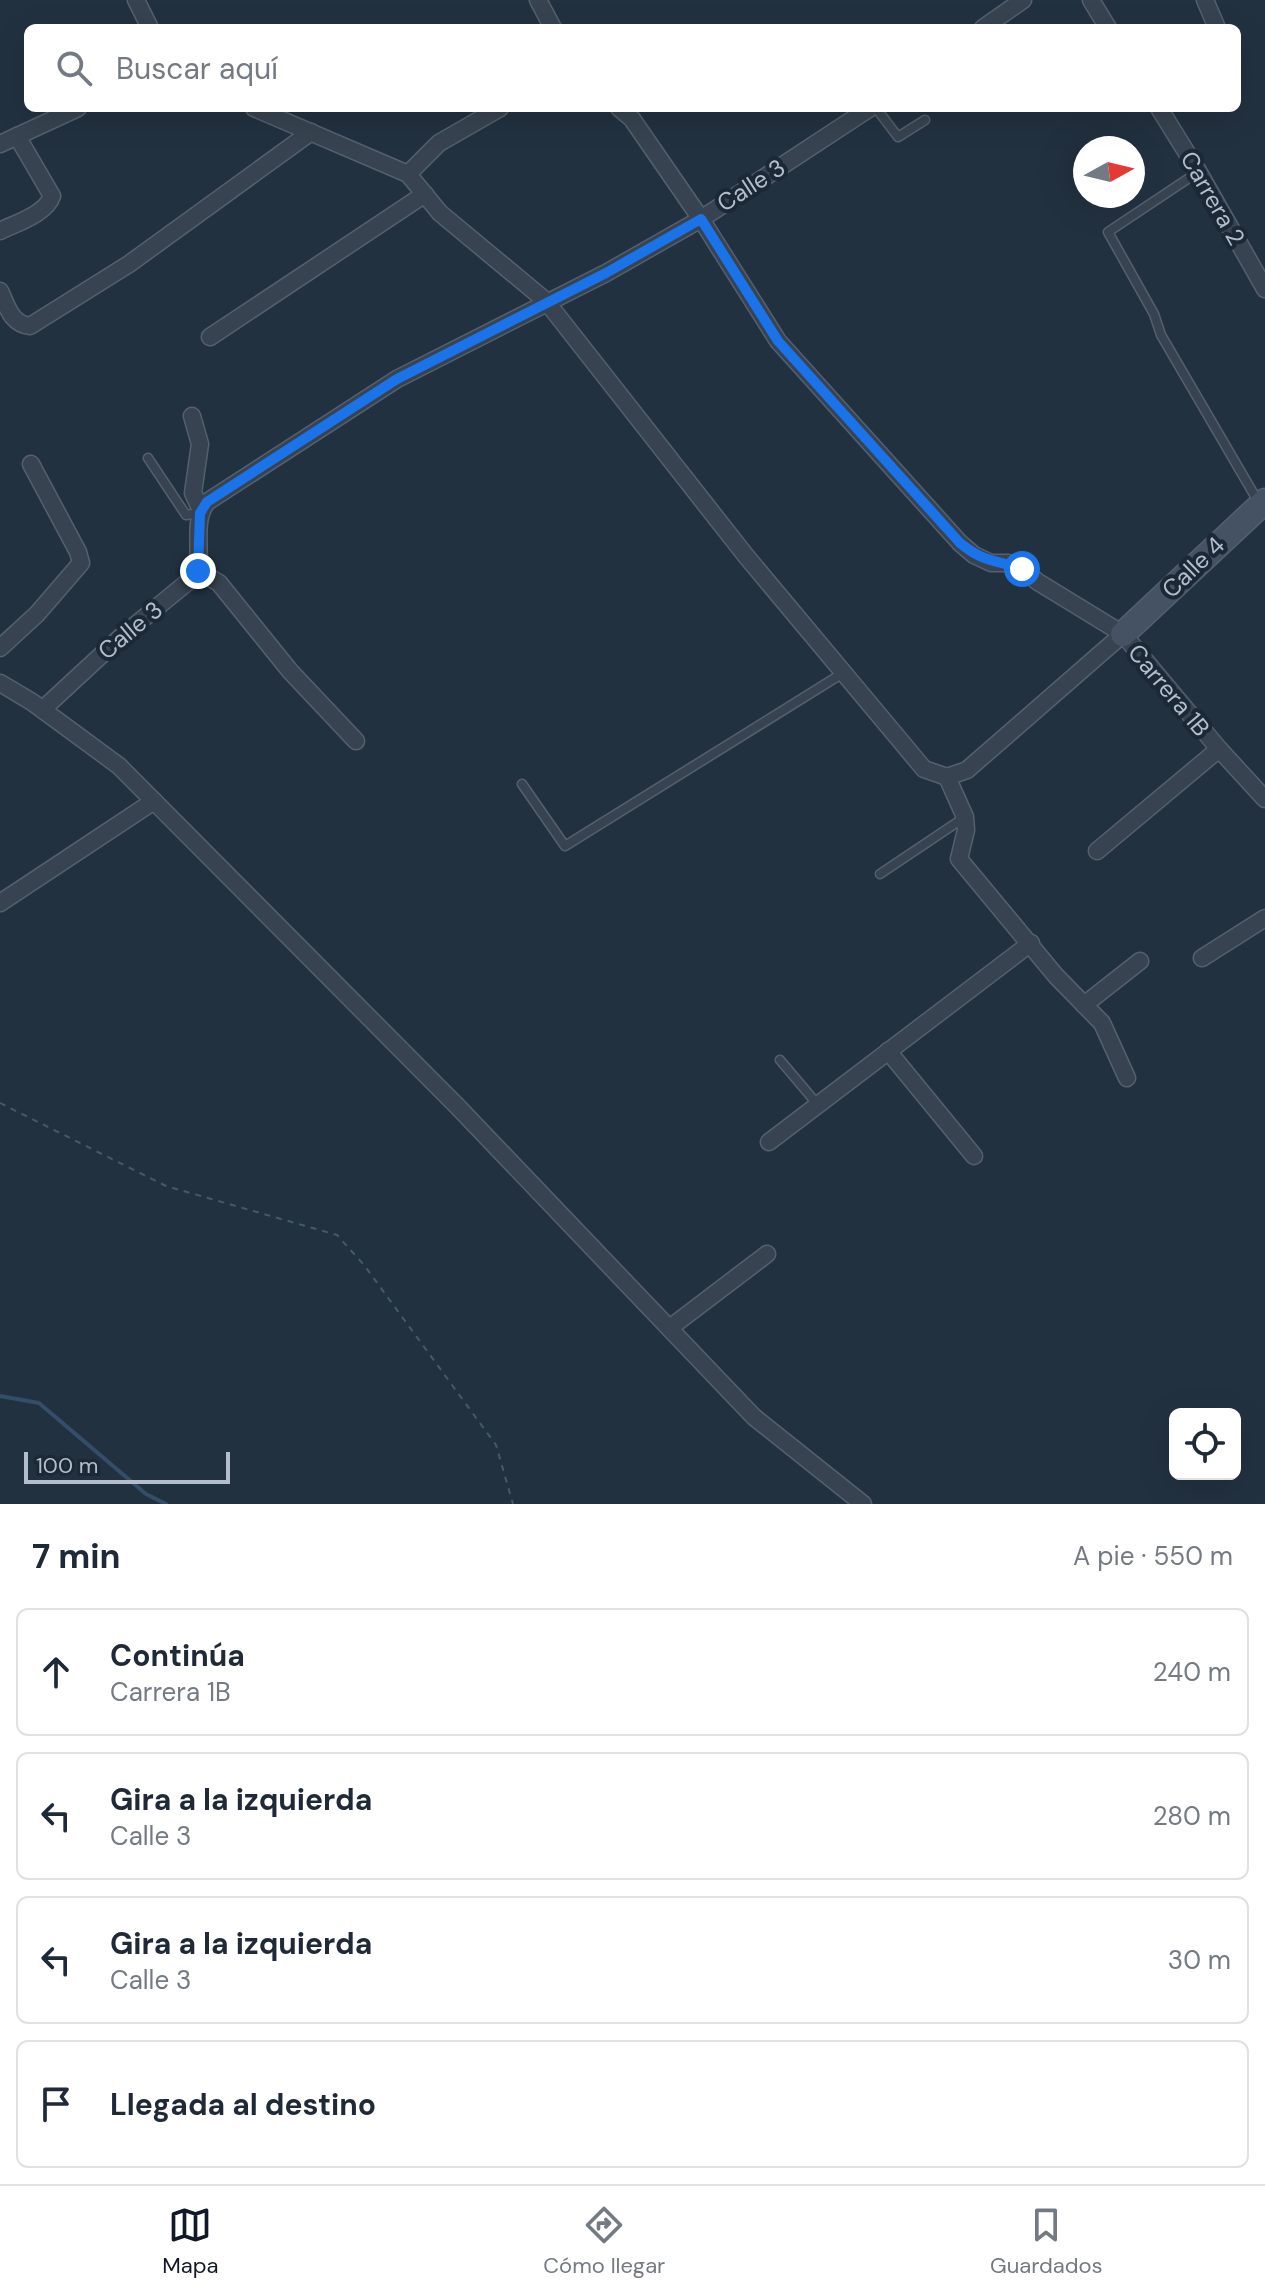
<!DOCTYPE html>
<html lang="es">
<meta charset="utf-8">
<style>
body{margin:0;font-family:"DM Sans",sans-serif;background:#f6f6f7;color:#1f2937}
.controls{position:absolute;right:24px;bottom:24px;display:grid;overflow:hidden;border-radius:12px;box-shadow:0 8px 32px #0002}
.controls button{width:72px;height:72px;display:grid;place-items:center;padding:0;border:0;border-bottom:2px solid #e0e1e3;background:#fff;color:#1f2937;font:40px sans-serif}
.compass{position:absolute;left:1073px;top:136px;width:72px;height:72px;border-radius:50%;background:#fff;box-shadow:0 8px 32px #0002;rotate:82deg}
.scale{position:absolute;left:24px;bottom:20px;width:206px;box-sizing:border-box;padding-left:8px;border:4px solid #b3bdcb;border-top:0;font-size:22px;line-height:28px;white-space:nowrap;color:#b3bdcb;-webkit-text-stroke:6px #1b2835;paint-order:stroke}
.stop{position:absolute;width:24px;height:24px;margin:-18px;border:6px solid #1a73e8;border-radius:50%;background:#fff}
.stop.end{background:#1a73e8;border-color:#fff;box-shadow:0 2px 8px #0008}
.list{margin:0;padding:0;list-style:none}
h2{display:flex;justify-content:space-between;align-items:center;height:104px;margin:0;padding:0 32px;font-size:34px}
h2 small{font-size:26px;font-weight:400;color:#747a83}
.list li{display:grid;grid-template-columns:52px 1fr auto;gap:24px;align-items:center;box-sizing:border-box;height:128px;margin:0 16px 16px;padding:0 16px;border:2px solid #e0e1e3;border-radius:12px}
.list b{display:block;font-size:30px;white-space:nowrap}
.list p{margin:0;font-size:26px;white-space:nowrap;color:#747a83}
.list em{font-size:26px;font-style:normal;color:#747a83}
.icon{flex:none;width:44px;height:44px;fill:none;stroke:currentColor;stroke-width:2;stroke-linecap:round;stroke-linejoin:round}
.map{position:relative;flex:none;width:1265px;height:1504px;overflow:hidden}
.search{position:absolute;background:#fff;box-shadow:0 8px 32px #0002;left:24px;right:24px;top:24px;height:88px;display:flex;align-items:center;gap:20px;box-sizing:border-box;padding:0 28px;border-radius:12px;color:#747a83;font-size:30px}
.sheet{height:680px;background:#fff}
nav{display:flex;justify-content:space-around;align-items:center;box-sizing:border-box;height:112px;border-top:2px solid #e0e1e3;background:#fff;font-size:22px;color:#747a83}
nav a{display:grid;justify-items:center;gap:4px}
nav .on{color:#111827}
.map>svg:first-child{display:block}
.lines{fill:none;stroke-linecap:round;stroke-linejoin:round}
.stream{stroke:#344d69;stroke-width:4}
.lane-casing{stroke:#54606e;stroke-width:11}
.street-casing{stroke:#54606e;stroke-width:19}
.secondary-casing{stroke:#54606e;stroke-width:27}
.path{stroke:#425d5e;stroke-width:2;stroke-dasharray:6 6;stroke-linecap:butt}
.lane{stroke:#374350;stroke-width:8}
.street{stroke:#374350;stroke-width:16}
.secondary{stroke:#445263;stroke-width:24}
.route{stroke:#1a73e8;stroke-width:10}
.labels{text-anchor:middle;dominant-baseline:central;stroke-width:8;stroke-linejoin:round;paint-order:stroke}
.street-label{font-size:24px;fill:#b3bdcb;stroke:#1b2835}
</style>
<div class="map">
<svg width="1265" height="1504" viewBox="0 0 1265 1504">
<rect width="100%" height="100%" fill="#223140"/>
<g class="lines">
<path class="stream" d="M0,1396L39,1403L146,1494L166,1504"/>
<defs>
<g id="lane">
<path d="M876,108L898,137L925,120"/>
<path d="M1198,172L1108,232L1154,314L1161,335L1259,503"/>
<path d="M148,458L186,515L200,513"/>
<path d="M522,784L565,846L843,673"/>
<path d="M880,874L965,817"/>
<path d="M780,1060L818,1105"/>
</g>
<g id="street">
<path d="M136,0L150,28"/>
<path d="M538,0L553,28"/>
<path d="M1091,0L1108,28"/>
<path d="M1205,0L1217,28"/>
<path d="M983,28L1023,0"/>
<path d="M254,108L408,174L440,213L546,301L746,556L924,769L947,777L967,770L1123,634"/>
<path d="M619,108L632,119L701,219L778,341L960,543L974,555L991,563H1008L1022,569L1038,582L1123,634L1219,749L1265,799"/>
<path d="M1159,108L1198,171L1265,289"/>
<path d="M0,144L78,108"/>
<path d="M408,174L439,143L500,108"/>
<path d="M0,231C16,223 46,214 52,196L17,136"/>
<path d="M0,291C7,306 11,324 30,326L129,264L311,132"/>
<path d="M210,337L425,194"/>
<path d="M192,416L200,444L193,493L201,510"/>
<path d="M198,571L219,583L290,671L356,741"/>
<path d="M0,648L37,614L81,563L78,552L31,464"/>
<path d="M0,683L32,702L119,766L458,1107L754,1417L863,1504"/>
<path d="M43,709L123,635L195,576C204,552 191,523 207,502L397,379L606,273L701,219L870,108"/>
<path d="M947,777L965,817L966,830L959,859L1056,976L1102,1023L1127,1078"/>
<path d="M1097,851L1219,749"/>
<path d="M0,903L154,801"/>
<path d="M1202,958L1265,918"/>
<path d="M1084,1005L1140,961"/>
<path d="M888,1051L974,1156"/>
<path d="M769,1142L1031,943"/>
<path d="M671,1327L767,1254"/>
</g>
<path id="secondary" d="M1123,634L1265,501"/>
</defs>
<use href="#lane" class="lane-casing"/>
<use href="#street" class="street-casing"/>
<use href="#secondary" class="secondary-casing"/>
<path class="path" d="M0,1103L166,1186L337,1235L364,1265L496,1445L513,1504"/>
<use href="#lane" class="lane"/>
<use href="#street" class="street"/>
<use href="#secondary" class="secondary"/>
</g>
<g class="lines">
<path class="route" d="M198,571L200,513L207,502L397,379L606,273L701,219L778,341L960,543C986,564 995,559 1022,569"/>
</g>
<g class="labels">
<g class="street-label">
<text transform="translate(751 185) rotate(-33)">Calle 3</text>
<text transform="translate(1213 198) rotate(60)">Carrera 2</text>
<text transform="translate(1193 567) rotate(-44)">Calle 4</text>
<text transform="translate(130 630) rotate(-40)">Calle 3</text>
<text transform="translate(1169 690) rotate(50)">Carrera 1B</text>
</g>
</g>
</svg>
<div class="controls">
<button><svg class="icon" aria-label="locate" viewBox="0 0 24 24"><circle cx="12" cy="12" r="6"/><path d="M12 2v4M12 18v4M2 12h4M18 12h4"/></svg></button>
</div>
<svg class="compass" viewBox="-18 -18 36 36"><path d="M0-13l5 13h-10z" fill="#e53935"/><path d="M0 13l5-13h-10z" fill="#747a83"/></svg>
<div class="scale">100 m</div>
<div class="stop" style="left:1022px;top:569px"></div>
<div class="stop end" style="left:198px;top:571px"></div>
<div class="search"><svg class="icon" aria-label="search" viewBox="0 0 24 24"><circle cx="10" cy="10" r="6"/><path d="M15 15l6 6"/></svg>Buscar aquí</div>
</div>
<section class="sheet">
<h2>7 min<small>A pie · 550 m</small></h2>
<ul class="list">
<li><svg class="icon" aria-label="ahead" viewBox="0 0 24 24"><path d="M12 20V5M6 11l6-6 6 6"/></svg><div><b>Continúa</b><p>Carrera 1B</p></div><em>240 m</em></li>
<li><svg class="icon" aria-label="left" viewBox="0 0 24 24"><path d="M17 20v-9H6M10 6l-5 5 5 5"/></svg><div><b>Gira a la izquierda</b><p>Calle 3</p></div><em>280 m</em></li>
<li><svg class="icon" aria-label="left" viewBox="0 0 24 24"><path d="M17 20v-9H6M10 6l-5 5 5 5"/></svg><div><b>Gira a la izquierda</b><p>Calle 3</p></div><em>30 m</em></li>
<li><svg class="icon" aria-label="arrive" viewBox="0 0 24 24"><path d="M6 21V4h12l-3 4 3 4H6"/></svg><div><b>Llegada al destino</b></div></li>
</ul>
</section>
<nav>
<a class="on"><svg class="icon" aria-label="map" viewBox="0 0 24 24"><path d="M3 6l6-2 6 2 6-2v14l-6 2-6-2-6 2zM9 4v14M15 6v14"/></svg>Mapa</a>
<a><svg class="icon" aria-label="directions" viewBox="0 0 24 24"><path d="M12 3l9 9-9 9-9-9zM9 14v-3h6M13 9l2 2-2 2"/></svg>Cómo llegar</a>
<a><svg class="icon" aria-label="saved" viewBox="0 0 24 24"><path d="M7 4h10v16l-5-4-5 4z"/></svg>Guardados</a>
</nav>
